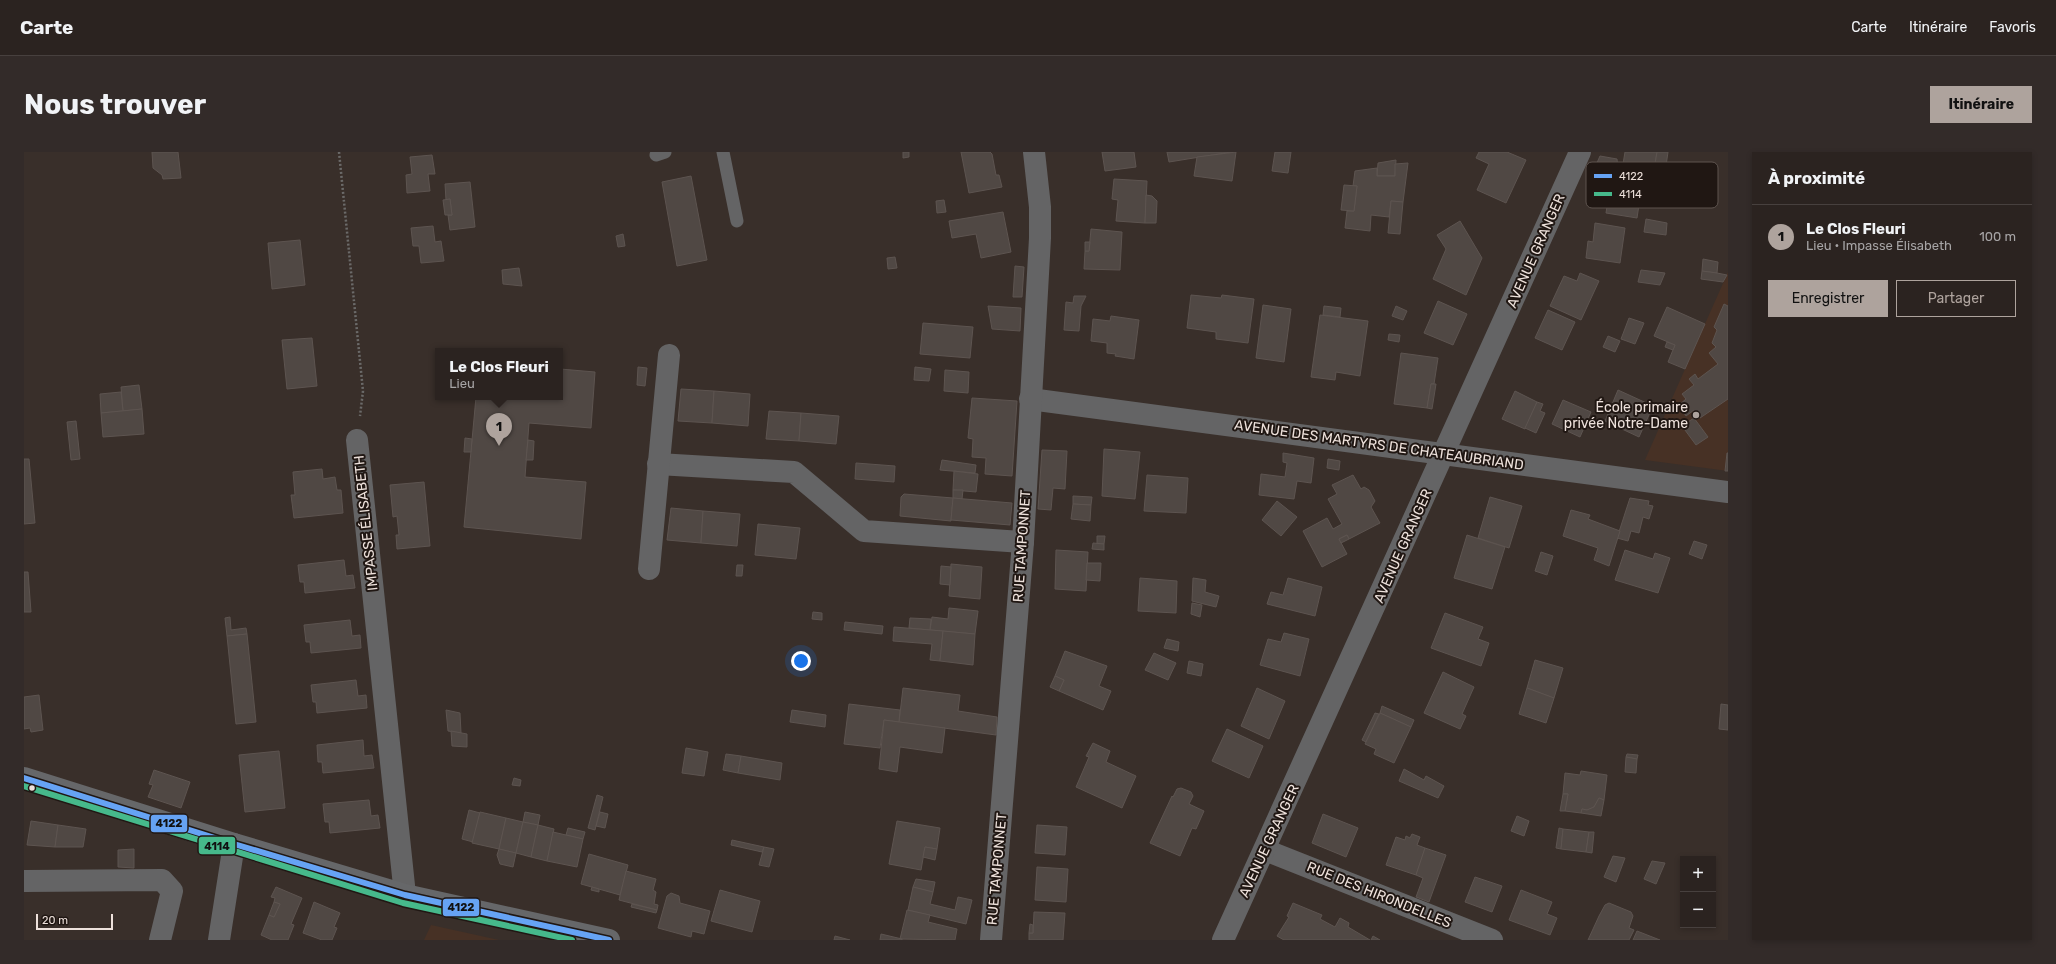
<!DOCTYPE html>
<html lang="fr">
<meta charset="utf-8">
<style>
body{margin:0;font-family:Rubik,sans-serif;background:#332b29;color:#f1f3f6}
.controls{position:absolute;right:12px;bottom:12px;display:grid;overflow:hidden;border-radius:0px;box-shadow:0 2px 6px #0003}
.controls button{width:36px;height:36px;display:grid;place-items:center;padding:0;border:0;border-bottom:1px solid #47403e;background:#2b2320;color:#f1f3f6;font:20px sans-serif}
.scale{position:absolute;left:12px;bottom:10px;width:77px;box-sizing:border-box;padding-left:4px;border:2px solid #ede1db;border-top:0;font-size:11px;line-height:14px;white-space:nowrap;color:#ede1db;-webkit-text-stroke:3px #201713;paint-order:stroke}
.you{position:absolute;left:777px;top:509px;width:14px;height:14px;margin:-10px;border:3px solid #fff;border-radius:50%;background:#1a73e8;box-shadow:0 0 0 6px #1a73e833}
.badge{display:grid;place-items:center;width:26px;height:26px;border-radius:50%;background:#aea39d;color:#111;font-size:13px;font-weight:700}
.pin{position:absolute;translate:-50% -33px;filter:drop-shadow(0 1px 2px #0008)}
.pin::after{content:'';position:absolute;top:21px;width:14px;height:12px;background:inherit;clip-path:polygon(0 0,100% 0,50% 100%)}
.popup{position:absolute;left:411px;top:196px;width:128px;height:52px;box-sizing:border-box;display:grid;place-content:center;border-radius:0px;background:#2b2320;filter:drop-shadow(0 1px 3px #0005);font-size:13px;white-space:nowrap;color:#a6a4a5}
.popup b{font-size:15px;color:#f1f3f6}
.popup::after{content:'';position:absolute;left:50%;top:100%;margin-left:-8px;border:8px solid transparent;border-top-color:#2b2320}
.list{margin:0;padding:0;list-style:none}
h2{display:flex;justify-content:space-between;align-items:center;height:52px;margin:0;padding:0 16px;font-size:17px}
h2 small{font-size:13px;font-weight:400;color:#a6a4a5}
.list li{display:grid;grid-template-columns:26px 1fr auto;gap:12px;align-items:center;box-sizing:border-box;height:64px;padding:0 16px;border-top:1px solid #47403e}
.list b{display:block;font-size:15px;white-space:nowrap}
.list p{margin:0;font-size:13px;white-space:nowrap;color:#a6a4a5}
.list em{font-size:13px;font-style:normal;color:#a6a4a5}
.actions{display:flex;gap:8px;padding:12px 16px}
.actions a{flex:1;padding:9px 0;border:1px solid #aea39d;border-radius:0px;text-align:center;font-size:14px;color:#aea39d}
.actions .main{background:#aea39d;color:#111}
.map{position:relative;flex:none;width:1704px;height:788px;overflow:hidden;border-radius:0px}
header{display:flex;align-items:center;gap:24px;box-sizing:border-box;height:56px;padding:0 20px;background:#2b2320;border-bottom:1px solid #47403e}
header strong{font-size:19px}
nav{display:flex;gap:22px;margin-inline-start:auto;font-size:14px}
.intro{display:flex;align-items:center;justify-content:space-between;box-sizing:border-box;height:96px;padding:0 24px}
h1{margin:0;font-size:28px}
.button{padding:10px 18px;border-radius:0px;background:#aea39d;color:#111;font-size:14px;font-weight:700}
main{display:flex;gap:24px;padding:0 24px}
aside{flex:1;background:#2b2320;border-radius:0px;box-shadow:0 2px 6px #0003}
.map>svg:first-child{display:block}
.built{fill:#473125}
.building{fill:#504844;stroke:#5d5450}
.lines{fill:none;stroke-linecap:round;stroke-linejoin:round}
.path{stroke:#6b6a69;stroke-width:2.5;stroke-dasharray:2 2;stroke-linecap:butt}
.lane{stroke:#646465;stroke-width:13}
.street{stroke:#646465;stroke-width:22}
.secondary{stroke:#666769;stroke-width:22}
.bus-1-casing{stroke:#201713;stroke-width:9}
.bus-2-casing{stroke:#201713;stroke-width:9}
.bus-1{stroke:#66a3f4;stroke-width:6}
.bus-2{stroke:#46b98b;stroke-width:6}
.poi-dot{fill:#aea39d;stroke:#201713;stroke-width:1.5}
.bus-dot{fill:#ede1db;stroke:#201713;stroke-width:1.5}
.labels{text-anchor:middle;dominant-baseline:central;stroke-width:4;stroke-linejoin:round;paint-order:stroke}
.street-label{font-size:14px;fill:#ede1db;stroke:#201713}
.poi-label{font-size:14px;fill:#ede1db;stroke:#201713;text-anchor:end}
.key{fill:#201713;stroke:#5e544f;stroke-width:1}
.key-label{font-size:11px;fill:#ede1db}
.line-badge{stroke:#201713;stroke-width:1.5}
.pale-badge-label{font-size:11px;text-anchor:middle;font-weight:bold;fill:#111}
</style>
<header>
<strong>Carte</strong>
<nav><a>Carte</a><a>Itinéraire</a><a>Favoris</a></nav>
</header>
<div class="intro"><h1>Nous trouver</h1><a class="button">Itinéraire</a></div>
<main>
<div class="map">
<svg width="1704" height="788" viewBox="0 0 1704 788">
<rect width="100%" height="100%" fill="#392f2a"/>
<g class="built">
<path d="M1704,120V319L1621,308L1661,217Z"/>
<path d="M407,773L475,788H400Z"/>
</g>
<g class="building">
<path d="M128,0H154L157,26L139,27L138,23L129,16Z"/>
<path d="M879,0H885V5L879,6Z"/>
<path d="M937,0H966L968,2L972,23H975L978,35L945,41Z"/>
<path d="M1078,0H1110L1112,15L1081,19Z"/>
<path d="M1143,0H1207L1145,10Z"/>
<path d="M1212,0L1208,29L1170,24L1173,5Z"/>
<path d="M1251,0H1267L1264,21L1248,19Z"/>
<path d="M1455,0H1483L1502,8L1482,51L1453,38L1465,12L1452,6Z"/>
<path d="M1601,0H1633L1630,17L1599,12Z"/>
<path d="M1633,0H1644L1642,14L1631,12Z"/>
<path d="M408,3L411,22H404L406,39L383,41L382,23L388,22L386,5Z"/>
<path d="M1576,4L1593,7L1594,17L1572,13Z"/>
<path d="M1372,8L1371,24H1353L1354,11Z"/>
<path d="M1384,11L1379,50L1367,49L1365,65L1347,63L1346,79L1321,76L1323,59H1330L1333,34H1329L1331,19L1353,16V24H1371V12Z"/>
<path d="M1588,21L1619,26L1613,66L1582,61Z"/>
<path d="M667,24L683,108L653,114L638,30Z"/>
<path d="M1090,27L1123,29L1121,71L1092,69L1094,48L1088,47Z"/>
<path d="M446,30L451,75L426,78L424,63H428L426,47L422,48L421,32Z"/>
<path d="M1320,33L1333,34L1330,59L1317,58Z"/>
<path d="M1122,43L1128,44L1133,49L1132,71H1121Z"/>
<path d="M426,47L428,63H421L419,48Z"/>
<path d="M920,48L922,60L913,61L912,49Z"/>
<path d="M1367,49L1379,50L1376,82L1364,81Z"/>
<path d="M979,60L987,100L957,106L952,82L928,86L925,69Z"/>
<path d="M1622,67L1643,71L1642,83L1620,80Z"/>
<path d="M1436,69L1458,106L1442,143L1409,127L1422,97L1413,83Z"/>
<path d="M1571,71L1601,76L1596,111L1562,106L1564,89L1569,90Z"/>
<path d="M409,74L411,90L417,89L420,109L397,111L395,94H389L387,76Z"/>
<path d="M1067,77L1098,80L1096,118L1060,117L1061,99H1065Z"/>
<path d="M599,82L601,94L594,95L592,84Z"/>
<path d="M276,88L281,133L248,137L244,91Z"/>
<path d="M1061,90H1066L1065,99H1061Z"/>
<path d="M871,105L873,116L864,117L863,106Z"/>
<path d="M1679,107L1694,110L1693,121L1678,119Z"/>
<path d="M991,114L1000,115L998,145H989Z"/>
<path d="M495,116L498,134L479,132L478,118Z"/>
<path d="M1617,118L1641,121L1636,133L1614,130Z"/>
<path d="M1678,119L1693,121L1703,123L1699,130L1677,127Z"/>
<path d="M1556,121L1575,129L1557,168L1526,154L1540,124L1553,129Z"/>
<path d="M1167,143L1197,146L1198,143L1230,147L1224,191L1192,187V180L1163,176Z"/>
<path d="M1050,144H1062L1057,154L1055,179L1040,178L1042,150L1049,151Z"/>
<path d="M1414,149L1443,162L1429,193L1400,181Z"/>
<path d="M1700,152L1704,154V247L1676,266L1670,258L1662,264L1655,253L1662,247L1658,242L1670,233L1665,227L1671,222L1674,227L1694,212L1685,201L1692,195L1688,191L1693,178L1690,175Z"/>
<path d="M1239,153L1267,157L1260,210L1232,206Z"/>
<path d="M964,154L997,156L996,179L968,177Z"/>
<path d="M1300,154L1317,156L1316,165L1299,163Z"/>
<path d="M1372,154L1383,159L1379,168L1368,164Z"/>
<path d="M1643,155L1681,172L1661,217L1644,210L1651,193L1630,184Z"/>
<path d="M1524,158L1551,170L1538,198L1511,186Z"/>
<path d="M1296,163L1344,169L1336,224L1312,220L1311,228L1287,225Z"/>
<path d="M1087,164L1115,168L1110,207L1091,204L1092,202L1083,201V191L1067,189L1069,167L1086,169Z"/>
<path d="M1605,166L1620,171L1611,192L1597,187Z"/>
<path d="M899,171L949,175L946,206L896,202Z"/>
<path d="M1365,182L1376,183L1375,190L1364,188Z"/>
<path d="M1584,184L1596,189L1591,200L1579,195Z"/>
<path d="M288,186L293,234L263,237L258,188Z"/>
<path d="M1643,190L1651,193L1649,198L1641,195Z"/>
<path d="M1377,201L1414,206L1410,232H1407L1403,256L1370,252Z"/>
<path d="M614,215L623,216L621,234L613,233Z"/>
<path d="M891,215L907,217L905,229L890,228Z"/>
<path d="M536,217L571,220L567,276L505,271L501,325L562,330L557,387L440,375L452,245H536Z"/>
<path d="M921,218L945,220L944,241L920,239Z"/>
<path d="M1407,232H1412L1408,257L1403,256Z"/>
<path d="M115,233L118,257L99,259L97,235Z"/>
<path d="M657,237L690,239L688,271L654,269Z"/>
<path d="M1594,238L1629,254L1615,285L1581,269Z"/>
<path d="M690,239L726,242L724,274L688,271Z"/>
<path d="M1491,239L1513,250L1501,277L1478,267Z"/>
<path d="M97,240L99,259L77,261L76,242Z"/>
<path d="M948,246L993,249L988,324L961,322L962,306L948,305L949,287L944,286Z"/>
<path d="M1539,248L1567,260L1556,285L1528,272Z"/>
<path d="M1513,250L1519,252L1516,259L1521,261L1512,281L1501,276Z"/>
<path d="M118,257L120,282L79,285L77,261Z"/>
<path d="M745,259L777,261L775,289L742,287Z"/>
<path d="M777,261L815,264L812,292L775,289Z"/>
<path d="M1670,266L1684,285L1672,293L1658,274Z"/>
<path d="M52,269L56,307L47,308L43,270Z"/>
<path d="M441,286L448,287L447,300H440Z"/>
<path d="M504,288L510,289L509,308H502Z"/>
<path d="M1080,297L1116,300L1111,347L1078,344Z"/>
<path d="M1018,298L1043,299L1041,337L1029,336L1027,358L1014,357Z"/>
<path d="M1259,301L1290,306L1287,331L1273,329L1270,347L1235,343L1237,322L1261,325L1263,311L1259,310Z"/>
<path d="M1703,301H1704V319H1701Z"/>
<path d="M0,307H5L11,371L0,372Z"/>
<path d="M1304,307L1316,309L1315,318L1303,316Z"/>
<path d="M918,308L952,313L951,321L916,318Z"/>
<path d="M832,311L871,314L870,330L831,327Z"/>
<path d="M298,317L299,327L311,325L313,338H317L319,361L270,366L267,343H271L269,320Z"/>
<path d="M930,319L954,322L952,340L929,338Z"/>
<path d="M1123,323L1164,326L1162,361L1120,359Z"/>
<path d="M1329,323L1337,337L1340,335L1345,338L1351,349L1347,355L1356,371L1325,387L1323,383L1315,387L1323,402L1298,415L1279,379L1303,366L1309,377L1318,372L1304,347L1313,342L1308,333Z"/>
<path d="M400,330L406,394L373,397L372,383H375L373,364L369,365L366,333Z"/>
<path d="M929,338H939L938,347L929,346Z"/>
<path d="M880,342L929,346L927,369L876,364L877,345Z"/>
<path d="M1049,344L1068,345L1067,353L1049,352Z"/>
<path d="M1466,345L1498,354L1485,396L1454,386Z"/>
<path d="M929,346L988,351L986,373L927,368Z"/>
<path d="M1606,346L1625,349L1624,353L1629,354L1625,367L1619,365L1615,381L1607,379L1604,389L1593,386Z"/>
<path d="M1253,349L1273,365L1257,384L1238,368Z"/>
<path d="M1049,352L1067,353L1066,369L1047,367Z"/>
<path d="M647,356L679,359L677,391L643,388Z"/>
<path d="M1547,358L1566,363L1564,367L1596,379L1585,414L1570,408L1574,396L1539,384Z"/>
<path d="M679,359L716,362L713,394L677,391Z"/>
<path d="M734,372L776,376L772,407L731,403Z"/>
<path d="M1323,383L1325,387L1317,391L1315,387Z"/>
<path d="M1443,383L1481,395L1468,437L1430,426Z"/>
<path d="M1073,384H1081L1080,392H1073Z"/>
<path d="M1670,389L1683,393L1678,407L1665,402Z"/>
<path d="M1069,391L1080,392V398L1068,397Z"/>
<path d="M1032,398L1064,400L1062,439L1031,437Z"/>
<path d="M1601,398L1629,407L1631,401L1646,406L1634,441L1591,428Z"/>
<path d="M1517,400L1529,404L1523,423L1511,419Z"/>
<path d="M320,408L322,424L329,423L331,436L281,441L280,430H276L274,413Z"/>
<path d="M1063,411H1077L1076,429L1062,428Z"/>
<path d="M927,412L958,415L956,447L925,444Z"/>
<path d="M713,413H719L718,424H712Z"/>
<path d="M917,414L927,415L926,433L916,432Z"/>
<path d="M0,420H4L7,460H0Z"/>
<path d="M1116,426L1153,429L1152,461L1114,459Z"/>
<path d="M1169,426L1182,428L1181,440L1195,444L1192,455L1168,449Z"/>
<path d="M1264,426L1298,435L1291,464L1243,452L1247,440L1259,443Z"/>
<path d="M1168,451L1178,453L1176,465L1167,462Z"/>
<path d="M925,456L954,459L951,482L906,478L908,465L924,467Z"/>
<path d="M789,460L798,461V468L788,467Z"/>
<path d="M1421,461L1459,475L1454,487L1465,491L1457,514L1407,496Z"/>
<path d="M206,465L207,478L222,476L223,482L203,484L201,466Z"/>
<path d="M886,466L907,467L906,478L885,476Z"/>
<path d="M326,468L328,484L336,483L337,496L287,501L286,490H282L280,473Z"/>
<path d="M821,470L859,474L858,482L820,478Z"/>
<path d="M870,475L919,479L916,509L906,508L908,492L869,489Z"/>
<path d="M919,479L951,482L949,513L916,509Z"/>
<path d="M1260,481L1285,487L1276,524L1236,513L1244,487L1257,490Z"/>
<path d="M223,482L232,570L212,572L203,484Z"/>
<path d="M1143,487L1155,490L1154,499L1140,496Z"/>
<path d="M1041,499L1083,514L1075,534L1087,539L1079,558L1035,539L1040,528L1031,524Z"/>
<path d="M1130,501L1152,511L1144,528L1121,518Z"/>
<path d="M1511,508L1539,516L1530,546L1503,536Z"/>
<path d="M1165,509L1179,512L1177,524L1163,521Z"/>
<path d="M1419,520L1450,535L1438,562L1442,564L1436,577L1400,561Z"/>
<path d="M1031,524L1040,528L1035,539L1026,535Z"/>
<path d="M332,528L334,544L342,543L343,556L293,561L292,550H289L287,533Z"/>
<path d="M879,536L936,543L934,559L973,565L972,583L875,570Z"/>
<path d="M1233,536L1261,549L1245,587L1217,574Z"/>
<path d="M1503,536L1530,546L1522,571L1495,562Z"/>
<path d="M15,543L19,578L7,580L6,576L0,577V545Z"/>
<path d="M825,552L876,558L875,570L860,568L856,596L820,592Z"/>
<path d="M1697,552L1704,553V578L1695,577Z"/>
<path d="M1358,554L1390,568L1387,575L1356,561Z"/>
<path d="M422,558L436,561L437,581L424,579Z"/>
<path d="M768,558L802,563L801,575L766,570Z"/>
<path d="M1351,561L1355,562L1342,590L1338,588Z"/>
<path d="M1356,561L1387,575L1370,611L1350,602L1352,597L1341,592Z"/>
<path d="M860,568L921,576L918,601L876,595L873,620L855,617Z"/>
<path d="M1203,577L1239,594L1225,626L1188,609Z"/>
<path d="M427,579L443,582V595L428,594Z"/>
<path d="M339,588L340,604L348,603L350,616L299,621L298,610H294L293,593Z"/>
<path d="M1069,591L1086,599L1082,610L1112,624L1098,656L1052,635L1065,605L1062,604Z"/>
<path d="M662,596L684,600L680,624L658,621Z"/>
<path d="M255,599L261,656L221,660L215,603Z"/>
<path d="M702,602L717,604L714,621L699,618Z"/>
<path d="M1603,602L1614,603L1613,607L1602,605Z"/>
<path d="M717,604L758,611L756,628L714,621Z"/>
<path d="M1602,605L1613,607L1612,621L1601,620Z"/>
<path d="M1380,617L1400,628L1402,624L1420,634L1414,646L1375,629Z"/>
<path d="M130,618L166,630L157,656L124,645L129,633L125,632Z"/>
<path d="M1557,619L1583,623L1580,648L1575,646L1570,655L1563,658L1558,657L1557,661L1541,659L1544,642H1539L1541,621L1556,623Z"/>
<path d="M490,626L497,628L496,634L488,633Z"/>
<path d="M1157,636L1167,640L1169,644L1165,652L1180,659L1172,677L1168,676L1156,704L1126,691L1148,644L1149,645L1153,637Z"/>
<path d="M1539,642H1544L1541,659H1536Z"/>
<path d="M573,643L579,645L571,678L564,676Z"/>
<path d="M1575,646L1580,648L1577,664L1557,661L1558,657L1563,658L1570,655Z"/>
<path d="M345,648L347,664L354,663L356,676L306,681L305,670H301L299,652Z"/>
<path d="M445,658L456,661L449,690L438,687Z"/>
<path d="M456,660L482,666L475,697L448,691Z"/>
<path d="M501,660L516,663L514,673L499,670Z"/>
<path d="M576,660L584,662L581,676L572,674Z"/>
<path d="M1299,662L1334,676L1322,705L1288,691Z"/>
<path d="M1493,664L1505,669L1500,684L1487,679Z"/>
<path d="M482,666L499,670L492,701L475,697Z"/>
<path d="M7,669L34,673L31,695L3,693Z"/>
<path d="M873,669L916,676L913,697L901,695L897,718L865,712Z"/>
<path d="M499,670L514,673L507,705L492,701Z"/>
<path d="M34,673L62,677L59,695H31Z"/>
<path d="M514,673L530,677L523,709L507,705Z"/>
<path d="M1013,673L1043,675L1041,703L1011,701Z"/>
<path d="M544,676L561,680L559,687L542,683Z"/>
<path d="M1535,676L1539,677L1537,697L1532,696Z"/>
<path d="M1539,677L1565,680L1562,700L1537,697Z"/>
<path d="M529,680L559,687L553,715L523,709Z"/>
<path d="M1565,680H1570L1568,701L1562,700Z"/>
<path d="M1388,682L1396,685L1393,693L1401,696L1392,723L1362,713L1372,685L1381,688L1382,684L1386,686Z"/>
<path d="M708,688L740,695L738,700L707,693Z"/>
<path d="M740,695L750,697L745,715L735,713Z"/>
<path d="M901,695L913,697L911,708L899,705Z"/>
<path d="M1401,696L1422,703L1405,750L1392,745L1399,726L1392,723Z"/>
<path d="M110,697V716L94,715V698Z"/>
<path d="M475,697L492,701L489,715L476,712L473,703Z"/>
<path d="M565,702L604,713L596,743L557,732Z"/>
<path d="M1589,704L1601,706L1592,730L1580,725Z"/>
<path d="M1628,709L1641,711L1632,732L1620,727Z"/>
<path d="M1013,715L1044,717L1042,750L1011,748Z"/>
<path d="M602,719L632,727L629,738L632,740L630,752L634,753L633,758L595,748Z"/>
<path d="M1451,725L1478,734L1468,760L1441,750Z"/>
<path d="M892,727L911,730L909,740L889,735Z"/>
<path d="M252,735L278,746L267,772L270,773L264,788H248L237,783L245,763L250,765L256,752L250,750L251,746L247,745Z"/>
<path d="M568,735L575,737V740L567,738Z"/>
<path d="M889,735L909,740L906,752L931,758L934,745L948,748L942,772L884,758Z"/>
<path d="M696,738L736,749L728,780L687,769Z"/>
<path d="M1497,738L1528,750L1523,762L1533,766L1526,783L1485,768Z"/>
<path d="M647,741L655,744L656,751L686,759L680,782L668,779L667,785L634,776L643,744Z"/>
<path d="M250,750L256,752L250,765L245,763Z"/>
<path d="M290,750L316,761L310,775L313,776L308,788H298L279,781Z"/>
<path d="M1269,751L1298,763L1296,767L1311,775L1316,766L1325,771L1324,775L1346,788H1260L1253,784L1265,765L1263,764Z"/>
<path d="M1585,751L1607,760L1609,764L1605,776L1610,778L1605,788H1564L1575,764L1581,753Z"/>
<path d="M608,752L633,758L632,761L607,755Z"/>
<path d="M883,758L906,763L904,770L933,777L931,788L876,787Z"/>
<path d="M1010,760L1041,761L1039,788H1005V781H1009Z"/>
<path d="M1006,772L1009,773V781H1005Z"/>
<path d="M1613,779L1636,788H1609Z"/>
<path d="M857,782L878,787V788H856Z"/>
<path d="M811,784L826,788H810Z"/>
<path d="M1349,784L1356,788H1347Z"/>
</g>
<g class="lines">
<path class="path" d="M315,0L339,239L336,264"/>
<g class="lane">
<path d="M699,0L713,69"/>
<path d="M632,3L641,0"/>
</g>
<g class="street">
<path d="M1006,247L1704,340"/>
<path d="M333,288L381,743"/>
<path d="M634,312L770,320L840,379L999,390"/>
<path d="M625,417L645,203"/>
<path d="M1241,698L1468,788"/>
<path d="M0,729L138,728L148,739L136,788"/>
<path d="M195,788L210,692"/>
<path d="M967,788L999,390L1016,86V55L1010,0"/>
<path d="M1199,788L1556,0"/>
</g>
<path class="secondary" d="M0,626L210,692L381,743L585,788"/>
<defs>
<path id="bus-1" d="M0,626L210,692L381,743L585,788"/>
<path id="bus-2" d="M0,634L379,751L548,788"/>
</defs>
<use href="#bus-1" class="bus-1-casing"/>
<use href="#bus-2" class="bus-2-casing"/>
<use href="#bus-1" class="bus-1"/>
<use href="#bus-2" class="bus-2"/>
</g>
<circle class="poi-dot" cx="1672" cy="263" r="4"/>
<circle class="bus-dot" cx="8" cy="636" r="3.5"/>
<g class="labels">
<g class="street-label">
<text transform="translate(1512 99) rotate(-66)">AVENUE GRANGER</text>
<text transform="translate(1355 293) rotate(8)">AVENUE DES MARTYRS DE CHATEAUBRIAND</text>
<text transform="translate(342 371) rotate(-96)">IMPASSE ÉLISABETH</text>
<text transform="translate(998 394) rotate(-86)">RUE TAMPONNET</text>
<text transform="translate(1379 394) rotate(-66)">AVENUE GRANGER</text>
<text transform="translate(1245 689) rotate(-65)">AVENUE GRANGER</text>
<text transform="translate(973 717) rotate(-85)">RUE TAMPONNET</text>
<text transform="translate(1355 743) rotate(22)">RUE DES HIRONDELLES</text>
</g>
<g class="poi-label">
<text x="1664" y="255">École primaire<tspan x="1664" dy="16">privée Notre-Dame</tspan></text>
</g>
</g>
<rect x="1562" y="10" width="132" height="46" rx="6" class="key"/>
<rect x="1570" y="22" width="18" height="4" fill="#66a3f4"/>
<rect x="1570" y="40" width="18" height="4" fill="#46b98b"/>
<g class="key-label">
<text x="1595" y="28">4122</text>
<text x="1595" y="46">4114</text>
</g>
<g class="line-badge">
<rect x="126" y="662" width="38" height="19" rx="4" fill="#66a3f4"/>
<rect x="174" y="684" width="38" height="19" rx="4" fill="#46b98b"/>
<rect x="418" y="746" width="38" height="19" rx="4" fill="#66a3f4"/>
</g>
<g class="pale-badge-label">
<text x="145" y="675">4122</text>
<text x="193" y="698">4114</text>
<text x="437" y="759">4122</text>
</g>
</svg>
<div class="controls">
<button>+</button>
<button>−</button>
</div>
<div class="scale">20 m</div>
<div class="you"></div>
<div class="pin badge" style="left:475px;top:294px">1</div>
<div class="popup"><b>Le Clos Fleuri</b>Lieu</div>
</div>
<aside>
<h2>À proximité<small></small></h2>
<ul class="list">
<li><span class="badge">1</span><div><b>Le Clos Fleuri</b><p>Lieu · Impasse Élisabeth</p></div><em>100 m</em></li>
</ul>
<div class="actions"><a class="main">Enregistrer</a><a>Partager</a></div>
</aside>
</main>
